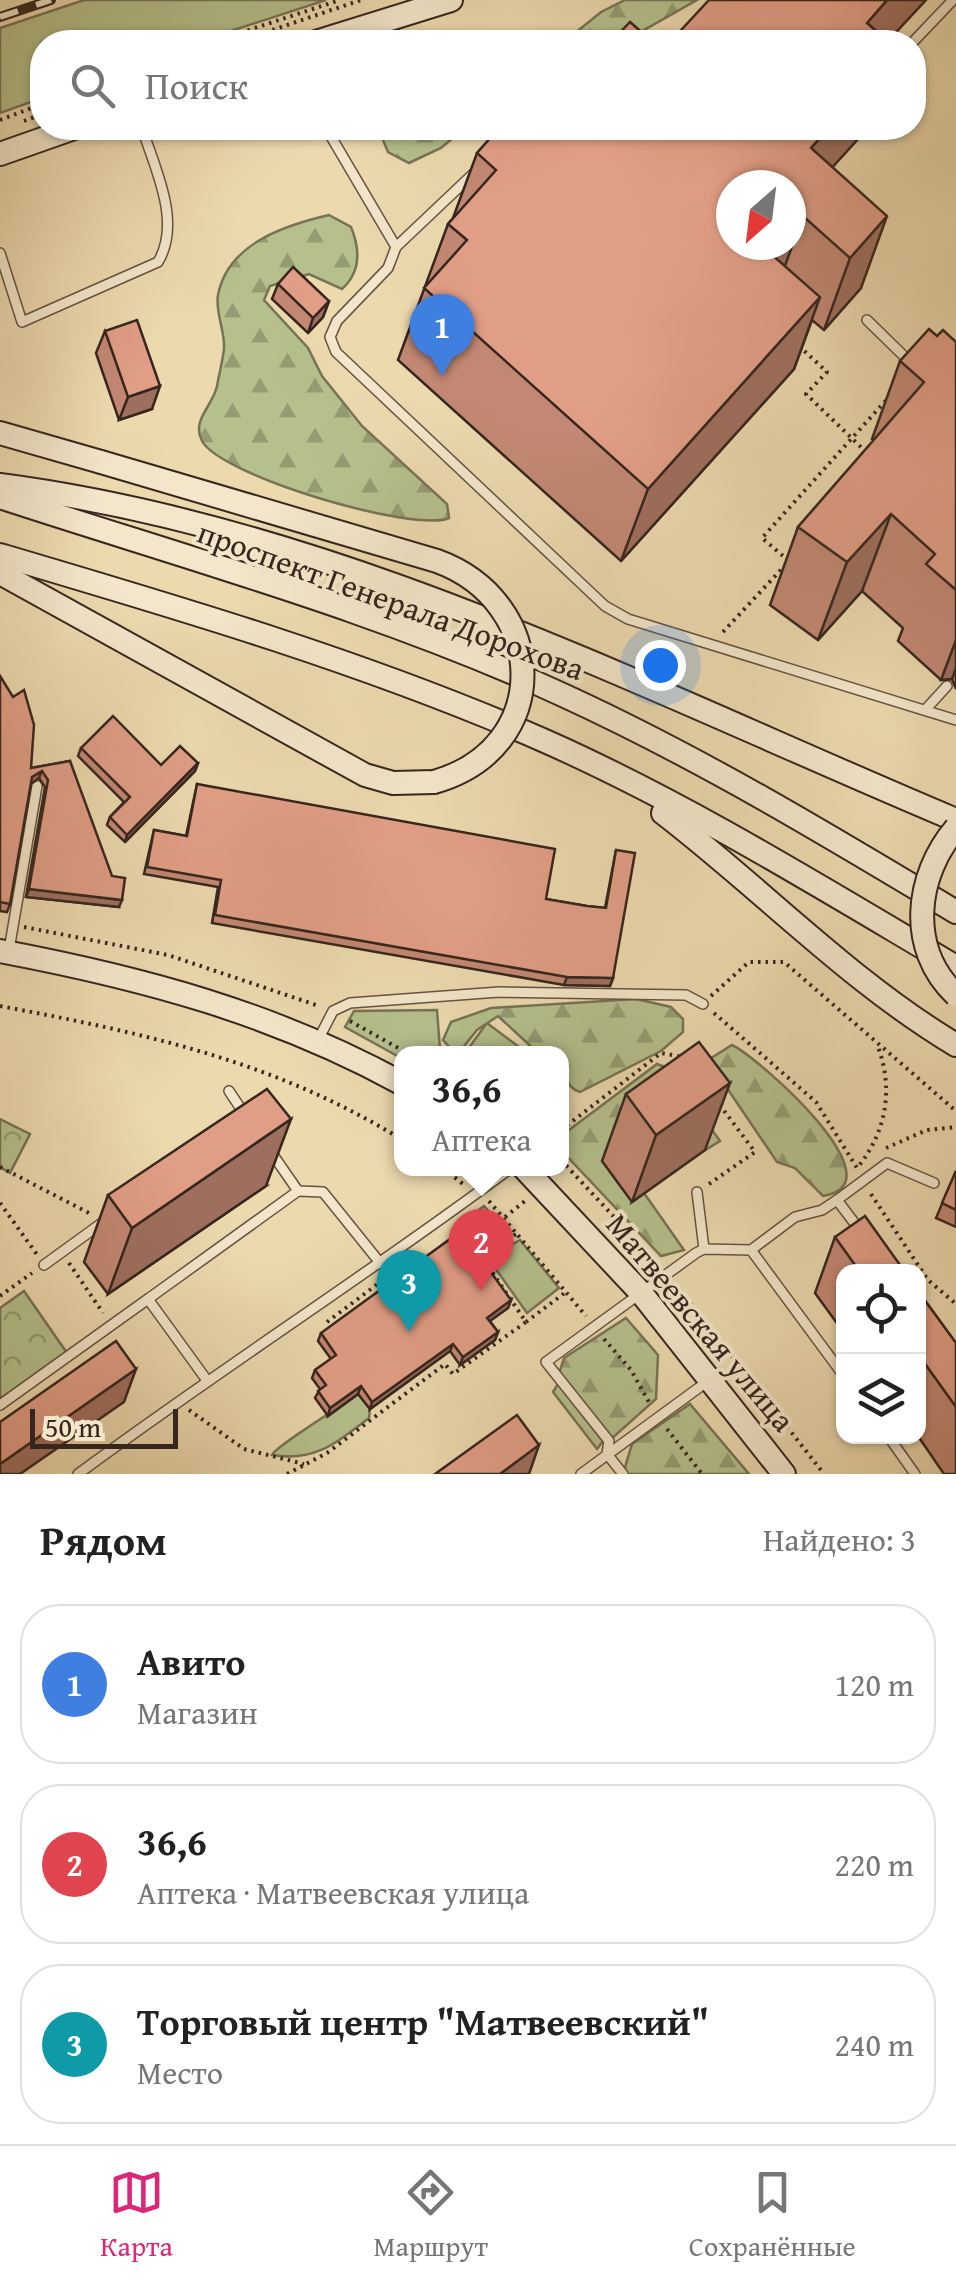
<!DOCTYPE html>
<html lang="ru">
<meta charset="utf-8">
<style>
body{margin:0;font-family:"Gentium Book Plus",serif;background:#f6f6f6;color:#222}
.controls{position:absolute;right:30px;bottom:30px;display:grid;overflow:hidden;border-radius:20px;box-shadow:0 2px 8px #0004}
.controls button{width:90px;height:90px;display:grid;place-items:center;padding:0;border:0;border-bottom:2px solid #e0e0e0;background:#fff;color:#222;font:50px sans-serif}
.compass{position:absolute;left:716px;top:170px;width:90px;height:90px;border-radius:50%;background:#fff;box-shadow:0 2px 8px #0004;rotate:208deg}
.scale{position:absolute;left:30px;bottom:25px;width:148px;box-sizing:border-box;padding-left:10px;border:5px solid #36261e;border-top:0;font-size:28px;line-height:35px;white-space:nowrap;color:#36261e;-webkit-text-stroke:8px #f3e6ca;paint-order:stroke}
.you{position:absolute;left:660px;top:665px;width:35px;height:35px;margin:-25px;border:8px solid #fff;border-radius:50%;background:#1a73e8;box-shadow:0 0 0 15px #1a73e833}
.badge{display:grid;place-items:center;width:65px;height:65px;border-radius:50%;background:#db2777;color:#fff;font-size:32px;font-weight:700}
.pin{position:absolute;translate:-50% -82px;filter:drop-shadow(0 2px 5px #0008)}
.pin::after{content:'';position:absolute;top:52px;width:35px;height:30px;background:inherit;clip-path:polygon(0 0,100% 0,50% 100%)}
.popup{position:absolute;left:394px;top:1046px;width:175px;height:130px;box-sizing:border-box;display:grid;place-content:center;border-radius:20px;background:#fff;filter:drop-shadow(0 2px 8px #0005);font-size:32px;white-space:nowrap;color:#767676}
.popup b{font-size:38px;color:#222}
.popup::after{content:'';position:absolute;left:50%;top:100%;margin-left:-20px;border:20px solid transparent;border-top-color:#fff}
.list{margin:0;padding:0;list-style:none}
h2{display:flex;justify-content:space-between;align-items:center;height:130px;margin:0;padding:0 40px;font-size:42px}
h2 small{font-size:32px;font-weight:400;color:#767676}
.list li{display:grid;grid-template-columns:65px 1fr auto;gap:30px;align-items:center;box-sizing:border-box;height:160px;margin:0 20px 20px;padding:0 20px;border:2px solid #e0e0e0;border-radius:40px}
.list b{display:block;font-size:38px;white-space:nowrap}
.list p{margin:0;font-size:32px;white-space:nowrap;color:#767676}
.list em{font-size:32px;font-style:normal;color:#767676}
.icon{flex:none;width:55px;height:55px;fill:none;stroke:currentColor;stroke-width:2;stroke-linecap:round;stroke-linejoin:round}
.map{position:relative;flex:none;width:956px;height:1474px;overflow:hidden}
.search{position:absolute;background:#fff;box-shadow:0 2px 8px #0004;left:30px;right:30px;top:30px;height:110px;display:flex;align-items:center;gap:25px;box-sizing:border-box;padding:0 35px;border-radius:40px;color:#767676;font-size:38px}
.sheet{height:670px;background:#fff}
nav{display:flex;justify-content:space-around;align-items:center;box-sizing:border-box;height:140px;border-top:2px solid #e0e0e0;background:#fff;font-size:28px;color:#767676}
nav a{display:grid;justify-items:center;gap:5px}
nav .on{color:#db2777}
.map>svg:first-child{display:block}
.grass{fill:#b5c08c;stroke:#767355;stroke-width:2.5}
.forest{fill:url(#forest-firs);stroke:#767355;stroke-width:2.5}
.park{fill:url(#park-crowns);stroke:#767355;stroke-width:2.5}
.lines{fill:none;stroke-linecap:round;stroke-linejoin:round}
.lane-casing{stroke:#645342;stroke-width:12}
.secondary-casing{stroke:#36261e;stroke-width:26}
.path{stroke:#36261e;stroke-width:4;stroke-dasharray:2.5 5;stroke-linecap:butt}
.lane{stroke:#f3e6ca;stroke-width:9}
.secondary{stroke:#f3e6ca;stroke-width:22}
.rail-casing{stroke:#36261e;stroke-width:10}
.rail{stroke:#f3e6ca;stroke-width:6;stroke-dasharray:19;stroke-linecap:butt}
.secondary-bridge-casing{stroke:#36261e;stroke-width:26;stroke-linecap:butt}
.secondary-bridge{stroke:#f3e6ca;stroke-width:22}
.wall{fill:#c28873;stroke:#36261e;stroke-width:2.5}
.shaded-wall{fill:#9e6f5e;stroke:#36261e;stroke-width:2.5}
.building{fill:#e19e86;stroke:#36261e;stroke-width:2.5}
.labels{text-anchor:middle;dominant-baseline:central;stroke-width:8;stroke-linejoin:round;paint-order:stroke}
.street-label{font-size:32px;fill:#36261e;stroke:#f3e6ca}
</style>
<div class="map">
<svg width="956" height="1474" viewBox="0 0 956 1474">
<defs>
<pattern id="forest-firs" width="22" height="20" patternUnits="userSpaceOnUse" patternTransform="scale(2.5)"><rect width="22" height="20" fill="#b5c08c"/><path d="M5 1l3.5 6h-7zM16 11l3.5 6h-7z" fill="#949c72"/></pattern>
<pattern id="park-crowns" width="20" height="18" patternUnits="userSpaceOnUse" patternTransform="scale(2.5)"><rect width="20" height="18" fill="#b5c08c"/><path d="M2 6a3 3 0 1 1 6 0M12 15a3 3 0 1 1 6 0" fill="none" stroke="#949c72"/></pattern>
</defs>
<rect width="100%" height="100%" fill="#ecd9ae"/>
<filter id="stains"><feTurbulence type="fractalNoise" baseFrequency=".002" numOctaves="4"/><feColorMatrix values="0 0 0 0 .2 0 0 0 0 .09 0 0 0 0 .02 0 0 0 .5 -.17"/></filter>
<radialGradient id="worn" r=".72"><stop offset=".6" stop-color="#630" stop-opacity="0"/><stop offset="1" stop-color="#630" stop-opacity=".3"/></radialGradient>
<g class="grass">
<path d="M84,0H326L197,42H42V98L0,113V28Z"/>
<path d="M437,1010L440,1049L446,1053L401,1054V1058L345,1027L354,1011Z"/>
<path d="M487,1023L527,1053H465Z"/>
<path d="M484,1206L508,1232L486,1253L462,1223Z"/>
<path d="M520,1240L559,1288L527,1313L488,1258Z"/>
<path d="M558,1384L603,1441L597,1449L553,1392Z"/>
<path d="M358,1394L370,1409L369,1418C336,1443 315,1462 272,1455C277,1445 342,1406 358,1394Z"/>
</g>
<g class="forest">
<path d="M625,0H697L623,42H564L601,12Z"/>
<path d="M378,128H465L441,148L409,163L388,152Z"/>
<path d="M329,215L351,227C360,249 361,272 342,289L309,274L270,286L264,300L308,348L322,376L362,426L447,504L449,518C414,533 221,476 202,441C191,420 213,406 217,386C219,374 223,360 224,348C225,331 215,312 218,295C228,243 286,225 329,215Z"/>
<path d="M636,999L671,1007L683,1019V1032L661,1051L580,1092C566,1089 561,1067 561,1054L538,1053L498,1016L477,1030L461,1050L453,1051L443,1040L451,1022L491,1008Z"/>
<path d="M732,1045C759,1058 902,1184 823,1196L795,1168L777,1162L708,1060Z"/>
<path d="M657,1064L670,1069L720,1141L705,1150L674,1109L644,1193L684,1250L661,1256L561,1150L565,1133Z"/>
<path d="M626,1318L658,1355L656,1399L609,1441L558,1377L564,1358Z"/>
<path d="M690,1404L749,1474H623L632,1444Z"/>
</g>
<g class="park">
<path d="M0,1119L30,1134L10,1173L0,1167Z"/>
<path d="M24,1291L67,1353L0,1399V1308Z"/>
</g>
<g class="lines">
<defs>
<g id="lane">
<path d="M913,42L953,0"/>
<path d="M326,128L396,247"/>
<path d="M473,174L396,247L388,268L337,321L330,337L336,352L605,606L628,619L956,720"/>
<path d="M0,253L22,322L158,262C182,222 155,169 142,128"/>
<path d="M867,320L912,364"/>
<path d="M925,710L947,686"/>
<path d="M9,950L37,786"/>
<path d="M318,1040L333,1011L350,1003L499,992L686,995L703,1004"/>
<path d="M229,1091L245,1115"/>
<path d="M298,1191L323,1192L381,1264"/>
<path d="M697,1192L704,1249"/>
<path d="M837,1200L887,1163L934,1183"/>
<path d="M751,1250L844,1376"/>
<path d="M44,1265L106,1220"/>
<path d="M148,1299L298,1191L271,1152"/>
<path d="M0,1405L148,1299L206,1379"/>
<path d="M888,1436L915,1474"/>
<path d="M78,1474C220,1369 369,1274 511,1168"/>
<path d="M581,1474L708,1381"/>
<path d="M623,1474L607,1454L609,1441L546,1362L696,1253L704,1249L751,1250L795,1217L822,1210L837,1200L859,1229"/>
</g>
<g id="secondary">
<path d="M316,42L451,0"/>
<path d="M0,154L74,128"/>
<path d="M0,433L101,462"/>
<path d="M0,485C338,529 646,690 956,820"/>
<path d="M0,497C189,559 384,612 565,696C700,758 828,835 956,912"/>
<path d="M0,555C183,609 370,664 545,741C687,804 822,888 956,967"/>
<path d="M0,573L365,775L393,783L434,782"/>
<path d="M663,813C762,889 849,981 956,1045"/>
<path d="M0,951C143,978 273,1013 401,1083"/>
<path d="M524,1168L642,1294L784,1474"/>
</g>
</defs>
<use href="#lane" class="lane-casing"/>
<use href="#secondary" class="secondary-casing"/>
<g class="path">
<path d="M212,42L340,0"/>
<path d="M237,42L361,0"/>
<path d="M0,120L42,104"/>
<path d="M24,121L42,114"/>
<path d="M799,346L827,372L806,394L865,451"/>
<path d="M723,632L789,561L762,538L889,397"/>
<path d="M24,927L168,955L319,1006"/>
<path d="M711,996L749,962H784L956,1111"/>
<path d="M0,1006C144,1033 274,1061 401,1139"/>
<path d="M714,1013L816,1102L857,1168C886,1133 894,1090 878,1047"/>
<path d="M350,1021L409,1054"/>
<path d="M561,1130L661,1053L683,1057"/>
<path d="M886,1148L927,1130L956,1127"/>
<path d="M561,1160L656,1262"/>
<path d="M0,1167L89,1213"/>
<path d="M443,1168L463,1184"/>
<path d="M709,1184L755,1152L719,1104"/>
<path d="M871,1194L928,1280L956,1304"/>
<path d="M489,1201L586,1316"/>
<path d="M0,1203L38,1256"/>
<path d="M505,1217L525,1201"/>
<path d="M483,1257L519,1232"/>
<path d="M69,1263L103,1313"/>
<path d="M676,1285L824,1474"/>
<path d="M0,1296L32,1273"/>
<path d="M327,1322L383,1280"/>
<path d="M526,1322L566,1292"/>
<path d="M604,1339L631,1370L650,1404"/>
<path d="M189,1410L244,1449L304,1464"/>
<path d="M667,1429L702,1474"/>
<path d="M287,1474L327,1453L445,1364L453,1374L526,1322L458,1222"/>
</g>
<use href="#lane" class="lane"/>
<use href="#secondary" class="secondary"/>
<defs>
<path id="rail" d="M0,17L51,0"/>
</defs>
<use href="#rail" class="rail-casing"/>
<use href="#rail" class="rail"/>
<defs>
<g id="secondary-bridge">
<path d="M101,462L437,561C549,602 554,748 434,782"/>
<path d="M956,828C915,876 907,949 956,995"/>
</g>
</defs>
<use href="#secondary-bridge" class="secondary-bridge-casing"/>
<use href="#secondary-bridge" class="secondary-bridge"/>
</g>
<g class="wall">
<path d="M868,128L832,167L861,288L824,330L812,320L794,369L621,561L398,360L448,224L453,218L477,153Z"/>
<path d="M278,284L329,301L323,317L308,333L272,299Z"/>
<path d="M105,331L152,409L119,420L96,353Z"/>
<path d="M937,336L956,342V689L952,679L941,680L898,641L903,628L862,591L818,640L770,605L798,527L874,440L872,439L900,361Z"/>
<path d="M0,676L31,768L70,761L119,907L26,897L45,787L39,778L31,784L10,904L7,912L0,911Z"/>
<path d="M81,748L161,765L198,763L195,771L125,842L107,825L110,817L124,802L78,756Z"/>
<path d="M197,784L546,899L587,906L605,908L616,850L613,978L610,986L564,985L212,923L218,887L144,874L154,830L186,836Z"/>
<path d="M626,1094L705,1150L632,1202L602,1161Z"/>
<path d="M956,1171V1227L936,1218Z"/>
<path d="M266,1186L108,1294L84,1262L108,1195Z"/>
<path d="M835,1237L905,1272H844V1333L815,1293Z"/>
<path d="M918,1291L956,1343V1474H944L918,1436Z"/>
<path d="M511,1300L508,1308L490,1321L498,1332L495,1340L460,1365L450,1351L370,1409L358,1394L328,1416L315,1398L320,1389L312,1378L315,1370L331,1359L318,1341L321,1333Z"/>
</g>
<g class="shaded-wall">
<path d="M887,0H926L887,42L867,23Z"/>
<path d="M829,128H868L791,213L811,148Z"/>
<path d="M803,216L777,288L770,253L777,245H791V230Z"/>
<path d="M887,216L861,288L824,330L850,258Z"/>
<path d="M820,297L794,369L621,561L648,489Z"/>
<path d="M329,301L323,317L308,333L313,318Z"/>
<path d="M160,386L152,409L119,420L128,397Z"/>
<path d="M891,514L862,591L818,640L847,562Z"/>
<path d="M956,640V668L952,679L941,680Z"/>
<path d="M198,763L195,771L125,842L127,835Z"/>
<path d="M42,771L39,778L29,785L32,777Z"/>
<path d="M29,889L122,900L119,907L26,897Z"/>
<path d="M567,977L613,978L610,986L564,985Z"/>
<path d="M730,1083L705,1150L632,1202L656,1135Z"/>
<path d="M291,1119L266,1186L108,1294L132,1228Z"/>
<path d="M511,1300L508,1308L484,1325L487,1318Z"/>
<path d="M498,1332L495,1340L460,1365L463,1357Z"/>
<path d="M453,1344L450,1351L370,1409L372,1402Z"/>
<path d="M136,1369L124,1402L20,1474H0V1464Z"/>
<path d="M361,1386L358,1394L328,1416L330,1408Z"/>
<path d="M539,1445L529,1474H500Z"/>
</g>
<g class="building">
<path d="M709,0H887L867,23L889,42H670Z"/>
<path d="M630,22L653,42H611Z"/>
<path d="M499,128H829L811,148L887,216L850,258L803,216L791,230V185H731V245H777L770,253L820,297L648,489L424,288L467,240L448,224L496,170L477,153Z"/>
<path d="M293,267L329,301L313,318L278,284Z"/>
<path d="M137,320L160,386L128,397L105,331Z"/>
<path d="M929,329L937,336L943,330L956,342V590L926,564L935,554L891,514L847,562L798,527L924,382L900,361Z"/>
<path d="M0,676L13,697L24,690L34,725L31,768L70,761L112,876L125,878L122,900L29,889L48,780L42,771L32,777L10,904L0,902Z"/>
<path d="M113,716L161,765L180,746L198,763L127,835L110,817L130,797L81,748Z"/>
<path d="M197,784L555,849L546,899L587,906L606,908L616,850L635,853L613,978L567,977L215,915L221,880L147,867L154,830L187,836Z"/>
<path d="M699,1042L730,1083L656,1135L626,1094Z"/>
<path d="M267,1089L291,1119L132,1228L108,1195Z"/>
<path d="M956,1171V1210L942,1203Z"/>
<path d="M865,1216L905,1272H860L835,1237Z"/>
<path d="M461,1231L511,1300L487,1318L498,1332L463,1357L453,1344L372,1402L361,1386L330,1408L318,1391L326,1385L315,1370L336,1355L321,1333Z"/>
<path d="M918,1291L956,1343V1407L918,1354Z"/>
<path d="M116,1341L136,1369L0,1464V1422Z"/>
<path d="M517,1415L539,1445L500,1474H435Z"/>
</g>
<g class="labels">
<g class="street-label">
<text transform="translate(391 600) rotate(20)">проспект Генерала Дорохова</text>
<text transform="translate(701 1322) rotate(50)">Матвеевская улица</text>
</g>
</g>
<rect width="100%" height="100%" filter="url(#stains)"/>
<rect width="100%" height="100%" fill="url(#worn)"/>
</svg>
<div class="controls">
<button><svg class="icon" aria-label="locate" viewBox="0 0 24 24"><circle cx="12" cy="12" r="6"/><path d="M12 2v4M12 18v4M2 12h4M18 12h4"/></svg></button>
<button><svg class="icon" aria-label="layers" viewBox="0 0 24 24"><path d="M12 4l9 5-9 5-9-5zM3 14l9 5 9-5"/></svg></button>
</div>
<svg class="compass" viewBox="-18 -18 36 36"><path d="M0-13l5 13h-10z" fill="#e53935"/><path d="M0 13l5-13h-10z" fill="#767676"/></svg>
<div class="scale">50 m</div>
<div class="you"></div>
<div class="pin badge" style="left:442px;top:376px;background:#3f7fe0">1</div>
<div class="pin badge" style="left:481px;top:1291px;background:#e0444e">2</div>
<div class="popup"><b>36,6</b>Аптека</div>
<div class="pin badge" style="left:409px;top:1332px;background:#0f9aa8">3</div>
<div class="search"><svg class="icon" aria-label="search" viewBox="0 0 24 24"><circle cx="10" cy="10" r="6"/><path d="M15 15l6 6"/></svg>Поиск</div>
</div>
<section class="sheet">
<h2>Рядом<small>Найдено: 3</small></h2>
<ul class="list">
<li><span class="badge" style="background:#3f7fe0">1</span><div><b>Авито</b><p>Магазин</p></div><em>120 m</em></li>
<li><span class="badge" style="background:#e0444e">2</span><div><b>36,6</b><p>Аптека · Матвеевская улица</p></div><em>220 m</em></li>
<li><span class="badge" style="background:#0f9aa8">3</span><div><b>Торговый центр &quot;Матвеевский&quot;</b><p>Место</p></div><em>240 m</em></li>
</ul>
</section>
<nav>
<a class="on"><svg class="icon" aria-label="map" viewBox="0 0 24 24"><path d="M3 6l6-2 6 2 6-2v14l-6 2-6-2-6 2zM9 4v14M15 6v14"/></svg>Карта</a>
<a><svg class="icon" aria-label="directions" viewBox="0 0 24 24"><path d="M12 3l9 9-9 9-9-9zM9 14v-3h6M13 9l2 2-2 2"/></svg>Маршрут</a>
<a><svg class="icon" aria-label="saved" viewBox="0 0 24 24"><path d="M7 4h10v16l-5-4-5 4z"/></svg>Сохранённые</a>
</nav>
